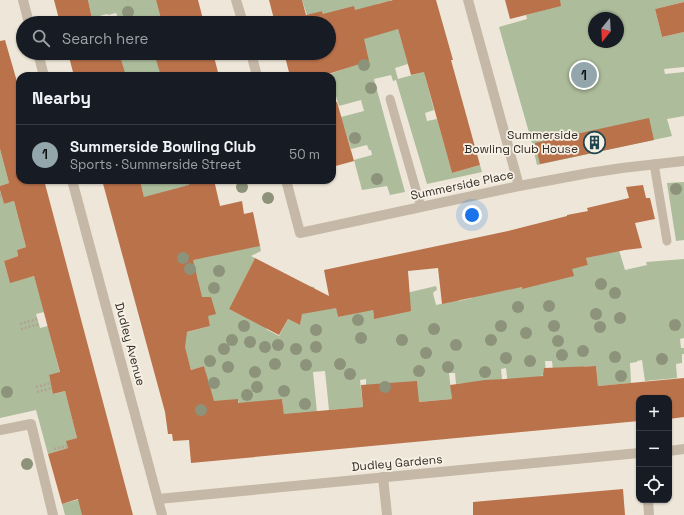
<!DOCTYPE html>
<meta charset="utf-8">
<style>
body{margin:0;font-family:"Space Grotesk",sans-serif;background:#242831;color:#f1f3f6}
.controls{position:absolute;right:12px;bottom:12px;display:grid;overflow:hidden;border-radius:8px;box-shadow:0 1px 3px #0004}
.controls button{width:36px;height:36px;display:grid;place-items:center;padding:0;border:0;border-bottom:1px solid #363941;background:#171b24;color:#f1f3f6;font:20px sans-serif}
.compass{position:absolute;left:588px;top:12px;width:36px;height:36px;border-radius:50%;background:#171b24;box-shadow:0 1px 3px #0004;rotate:198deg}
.you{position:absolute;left:472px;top:215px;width:14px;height:14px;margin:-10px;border:3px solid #fff;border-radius:50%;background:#1a73e8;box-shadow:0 0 0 6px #1a73e833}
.badge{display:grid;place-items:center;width:26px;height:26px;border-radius:50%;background:#93a6ab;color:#111;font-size:13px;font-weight:700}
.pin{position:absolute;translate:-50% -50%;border:2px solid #fff;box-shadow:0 1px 4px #0006}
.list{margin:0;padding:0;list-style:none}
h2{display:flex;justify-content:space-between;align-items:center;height:52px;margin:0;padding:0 16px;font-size:17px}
h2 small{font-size:13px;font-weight:400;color:#9ea1a6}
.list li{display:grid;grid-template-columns:26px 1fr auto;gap:12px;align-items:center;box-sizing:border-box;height:60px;padding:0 16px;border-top:1px solid #363941}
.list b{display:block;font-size:15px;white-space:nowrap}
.list p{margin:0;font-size:13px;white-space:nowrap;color:#9ea1a6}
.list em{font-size:13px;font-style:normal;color:#9ea1a6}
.icon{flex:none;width:22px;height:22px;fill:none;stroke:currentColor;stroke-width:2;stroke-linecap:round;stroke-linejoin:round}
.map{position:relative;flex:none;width:684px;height:515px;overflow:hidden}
.search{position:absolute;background:#171b24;box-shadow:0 1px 3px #0004;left:16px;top:16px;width:320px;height:44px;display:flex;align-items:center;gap:10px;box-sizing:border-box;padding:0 14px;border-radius:22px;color:#9ea1a6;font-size:15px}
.panel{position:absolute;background:#171b24;box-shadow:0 1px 3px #0004;left:16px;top:72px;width:320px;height:112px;border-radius:12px}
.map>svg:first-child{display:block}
.green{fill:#adbc9b;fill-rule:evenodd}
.building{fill:#ba724b}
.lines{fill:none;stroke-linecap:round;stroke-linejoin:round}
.path{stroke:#b1a291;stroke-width:2.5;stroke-dasharray:2 2;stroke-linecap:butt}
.service{stroke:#c5b8a6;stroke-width:9}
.minor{stroke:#c5b8a6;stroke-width:10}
.tree{fill:#8d937a}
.labels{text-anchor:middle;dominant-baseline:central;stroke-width:3.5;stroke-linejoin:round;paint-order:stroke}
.poi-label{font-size:12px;fill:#322b26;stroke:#f7f0e5;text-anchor:end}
.street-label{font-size:12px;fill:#322b26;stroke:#f7f0e5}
</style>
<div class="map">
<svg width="684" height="515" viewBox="0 0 684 515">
<rect width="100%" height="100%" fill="#eee7d9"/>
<g class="green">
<path d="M88,0H156L162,23H125H126L125,16L118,18L116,13L108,15L107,14L92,18Z"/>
<path d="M302,0H390L391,6L387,7L386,2L377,4L398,29L408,64L395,68L398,79L452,64L425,75L434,110L425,113L427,121L437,119L452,173L480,165L482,172L427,184L396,80L393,81L391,75L374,79L405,192L390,195L387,186L362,190L354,160L372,155L371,150H369L367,145L351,149L341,117L364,111L361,100L339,106L332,82V76H330V74L358,64L329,53L336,25L324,16L322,11L307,15Z"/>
<path d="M545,0H684V2L655,9L662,37L684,32V67L664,69L665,74L684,72V116L667,119L672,136L537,165L532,143L499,27L527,19L526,15L547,9ZM594,18H618V42H594Z"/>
<path d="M102,53H171L175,76H112Z"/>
<path d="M0,149L9,183L0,186Z"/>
<path d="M140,180H191L188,182L189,185L260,246L261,251L251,256L255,258L229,309L241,315L271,319L266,329L279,336L288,319L300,325L305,286L314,287V286L319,310L336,307L338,317L351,314L372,306L374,318L402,294L436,286L437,290L435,291L433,293L436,305L449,302L447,247L459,301L472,298L468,279L497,292L511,289L508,233L522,289L560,222L579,267L588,265L586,258L619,250L625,270L647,265L646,262L684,259V338L680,339L681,348H684V354H682V363L676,364L677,378L645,381L642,360L637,361V362L630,363L631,383L598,386L596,366H585L555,390L552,361H545L546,375L540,376L541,391L509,394L506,368L501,369L502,380L456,384L455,373H449L452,399L419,402L366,385V379L360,380L363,407L329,410L325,371L313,372L317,412L284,415L282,399L240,418L238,399L227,420L193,376L206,373L204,366L191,370L181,334L210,326L208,319L187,285L198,282L197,276L144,197Z"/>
<path d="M684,182V240L676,241L667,183Z"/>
<path d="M0,190L4,204L14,201L26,247L17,250L18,256L4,261L10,282L34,276L44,312L36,314L40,328L48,326L60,373L49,376L54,394L65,391L77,438L67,441L68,448L48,454L36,410L0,418Z"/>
<path d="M88,497L82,515H65L62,504Z"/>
</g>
<g class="building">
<path d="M54,0H88L93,23H60Z"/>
<path d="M156,0H198L204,23H162Z"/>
<path d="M269,0H302L306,15L322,11L323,14L354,6L355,10L393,0H436L453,60H451L480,165L452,173L424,72L411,75L398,29L364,39L369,61L322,76H290L284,53H329V23H275Z"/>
<path d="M505,0H560L561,6L510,19Z"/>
<path d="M684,2V32L662,37L655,9Z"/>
<path d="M5,40L20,92V180H44L133,515H82L78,499L62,504L48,454L68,448L66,441L77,438L65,391L53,394L49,375L60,372L34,276L10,283L4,261L18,256L17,250L26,247L14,201L4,204L0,190V186L9,183L0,149V41Z"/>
<path d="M68,53H119L126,76H74Z"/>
<path d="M154,53H213L219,76H161Z"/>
<path d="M332,102H337L354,161L332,167Z"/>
<path d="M649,118L654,140L540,164L535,143Z"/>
<path d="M102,180H140L144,197L189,185L187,180H214L220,206L242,201L244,214L253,212L260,246L193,260L202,297H211L216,314L208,316L210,326L187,332L185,347L191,370L204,366L214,401L238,399V403L282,399L284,414L363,407L361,385L417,381L419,402L452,399L450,385L485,380L505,379L543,376L544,368L596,366L598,386L684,378V417L669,419V398H639V421L191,463L189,440L173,441L172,434H168L165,412Z"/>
<path d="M643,185L646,198H650L655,219L635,223L642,248L625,250L586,258L588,265L572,269L574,276L522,289V287L442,304L438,268L408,271L411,311L374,319L373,310L338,317L336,308L302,314L300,325L288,319L279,335L229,309L255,258L329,296L324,270L508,231L567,216V215L588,211L587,208L629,198L626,187Z"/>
<path d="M623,489L625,515H473V502Z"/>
</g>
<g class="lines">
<g class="path">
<path d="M0,196L2,195"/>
<path d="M20,324L37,319"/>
<path d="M21,329L39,324"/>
<path d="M36,387L51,383"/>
<path d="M37,392L52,388"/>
<path d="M54,449L68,446"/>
</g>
<g class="service">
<path d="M390,99L421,207"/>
<path d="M654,164L667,241"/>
</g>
<g class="minor">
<path d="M23,0L29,23"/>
<path d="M236,0L243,23"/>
<path d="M468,0L519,186"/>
<path d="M38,53L44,76"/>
<path d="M251,53L257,76"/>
<path d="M72,180L162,515"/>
<path d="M286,180L300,233L519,186L589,173L622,168L684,161"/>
<path d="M0,430L31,424L53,515"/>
<path d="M669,451L684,449"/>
<path d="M383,477L387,515"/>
<path d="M158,499L639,453"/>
<path d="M648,500L649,515"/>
</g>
</g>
<g class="tree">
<circle cx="128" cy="12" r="6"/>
<circle cx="364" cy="65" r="6"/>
<circle cx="371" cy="88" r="6"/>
<circle cx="355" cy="138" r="6"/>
<circle cx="377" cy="179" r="6"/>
<circle cx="242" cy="187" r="6"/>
<circle cx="676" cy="189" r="6"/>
<circle cx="268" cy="198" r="6"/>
<circle cx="183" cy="258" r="6"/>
<circle cx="190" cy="269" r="6"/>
<circle cx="219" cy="271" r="6"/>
<circle cx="601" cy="284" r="6"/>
<circle cx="214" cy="288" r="6"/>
<circle cx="615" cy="293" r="6"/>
<circle cx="549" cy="306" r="6"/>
<circle cx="518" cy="307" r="6"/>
<circle cx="596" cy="314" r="6"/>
<circle cx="620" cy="318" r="6"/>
<circle cx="358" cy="320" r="6"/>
<circle cx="675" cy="325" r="6"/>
<circle cx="244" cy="326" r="6"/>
<circle cx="501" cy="326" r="6"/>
<circle cx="554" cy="326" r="6"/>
<circle cx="600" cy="327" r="6"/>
<circle cx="434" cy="329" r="6"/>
<circle cx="316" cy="330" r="6"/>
<circle cx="526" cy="333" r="6"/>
<circle cx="361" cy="338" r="6"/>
<circle cx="232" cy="340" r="6"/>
<circle cx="402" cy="340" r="6"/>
<circle cx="491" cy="340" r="6"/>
<circle cx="558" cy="341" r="6"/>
<circle cx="250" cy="342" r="6"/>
<circle cx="278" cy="345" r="6"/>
<circle cx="456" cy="345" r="6"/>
<circle cx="265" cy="347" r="6"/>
<circle cx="316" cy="347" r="6"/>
<circle cx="224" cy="349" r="6"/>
<circle cx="296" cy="349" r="6"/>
<circle cx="583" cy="351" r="6"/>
<circle cx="426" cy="353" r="6"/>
<circle cx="562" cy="355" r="6"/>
<circle cx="615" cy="357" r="6"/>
<circle cx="506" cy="358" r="6"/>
<circle cx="662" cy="359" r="6"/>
<circle cx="210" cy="361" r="6"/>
<circle cx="530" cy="361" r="6"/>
<circle cx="275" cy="364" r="6"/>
<circle cx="340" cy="364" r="6"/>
<circle cx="306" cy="365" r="6"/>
<circle cx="228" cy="367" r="6"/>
<circle cx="448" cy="367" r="6"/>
<circle cx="419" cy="371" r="6"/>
<circle cx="255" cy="372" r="6"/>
<circle cx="485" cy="372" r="6"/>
<circle cx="350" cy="374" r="6"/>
<circle cx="621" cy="376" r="6"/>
<circle cx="214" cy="383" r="6"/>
<circle cx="257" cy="387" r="6"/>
<circle cx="385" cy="387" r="6"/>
<circle cx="284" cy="391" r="6"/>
<circle cx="7" cy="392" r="6"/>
<circle cx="247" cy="395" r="6"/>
<circle cx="305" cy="404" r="6"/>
<circle cx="201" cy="410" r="6"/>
<circle cx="27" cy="464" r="6"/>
</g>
<defs>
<symbol id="building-ring" viewBox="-11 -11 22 22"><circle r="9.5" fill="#f7f0e5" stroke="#20474f" stroke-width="1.5"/><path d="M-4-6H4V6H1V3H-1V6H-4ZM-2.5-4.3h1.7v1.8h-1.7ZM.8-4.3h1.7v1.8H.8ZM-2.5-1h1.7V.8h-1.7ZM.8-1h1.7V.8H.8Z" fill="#20474f"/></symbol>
</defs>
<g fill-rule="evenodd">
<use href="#building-ring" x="582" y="130" width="25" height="25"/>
</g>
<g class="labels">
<g class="poi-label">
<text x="578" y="135">Summerside<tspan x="578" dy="14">Bowling Club House</tspan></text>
</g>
<g class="street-label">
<text transform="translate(462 185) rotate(-12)">Summerside Place</text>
<text transform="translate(130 344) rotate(75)">Dudley Avenue</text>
<text transform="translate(397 463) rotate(-5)">Dudley Gardens</text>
</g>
</g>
</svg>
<div class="controls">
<button>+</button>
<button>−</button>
<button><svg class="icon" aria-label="locate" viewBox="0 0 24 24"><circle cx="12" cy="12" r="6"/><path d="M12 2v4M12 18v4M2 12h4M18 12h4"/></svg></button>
</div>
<svg class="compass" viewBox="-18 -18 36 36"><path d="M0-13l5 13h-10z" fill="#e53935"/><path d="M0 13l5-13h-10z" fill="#9ea1a6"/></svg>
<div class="you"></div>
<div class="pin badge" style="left:584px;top:75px">1</div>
<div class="search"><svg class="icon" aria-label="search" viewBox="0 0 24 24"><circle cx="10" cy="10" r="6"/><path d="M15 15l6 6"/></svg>Search here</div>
<section class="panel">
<h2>Nearby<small></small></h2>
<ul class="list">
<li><span class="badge">1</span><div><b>Summerside Bowling Club</b><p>Sports · Summerside Street</p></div><em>50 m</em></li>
</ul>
</section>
</div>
